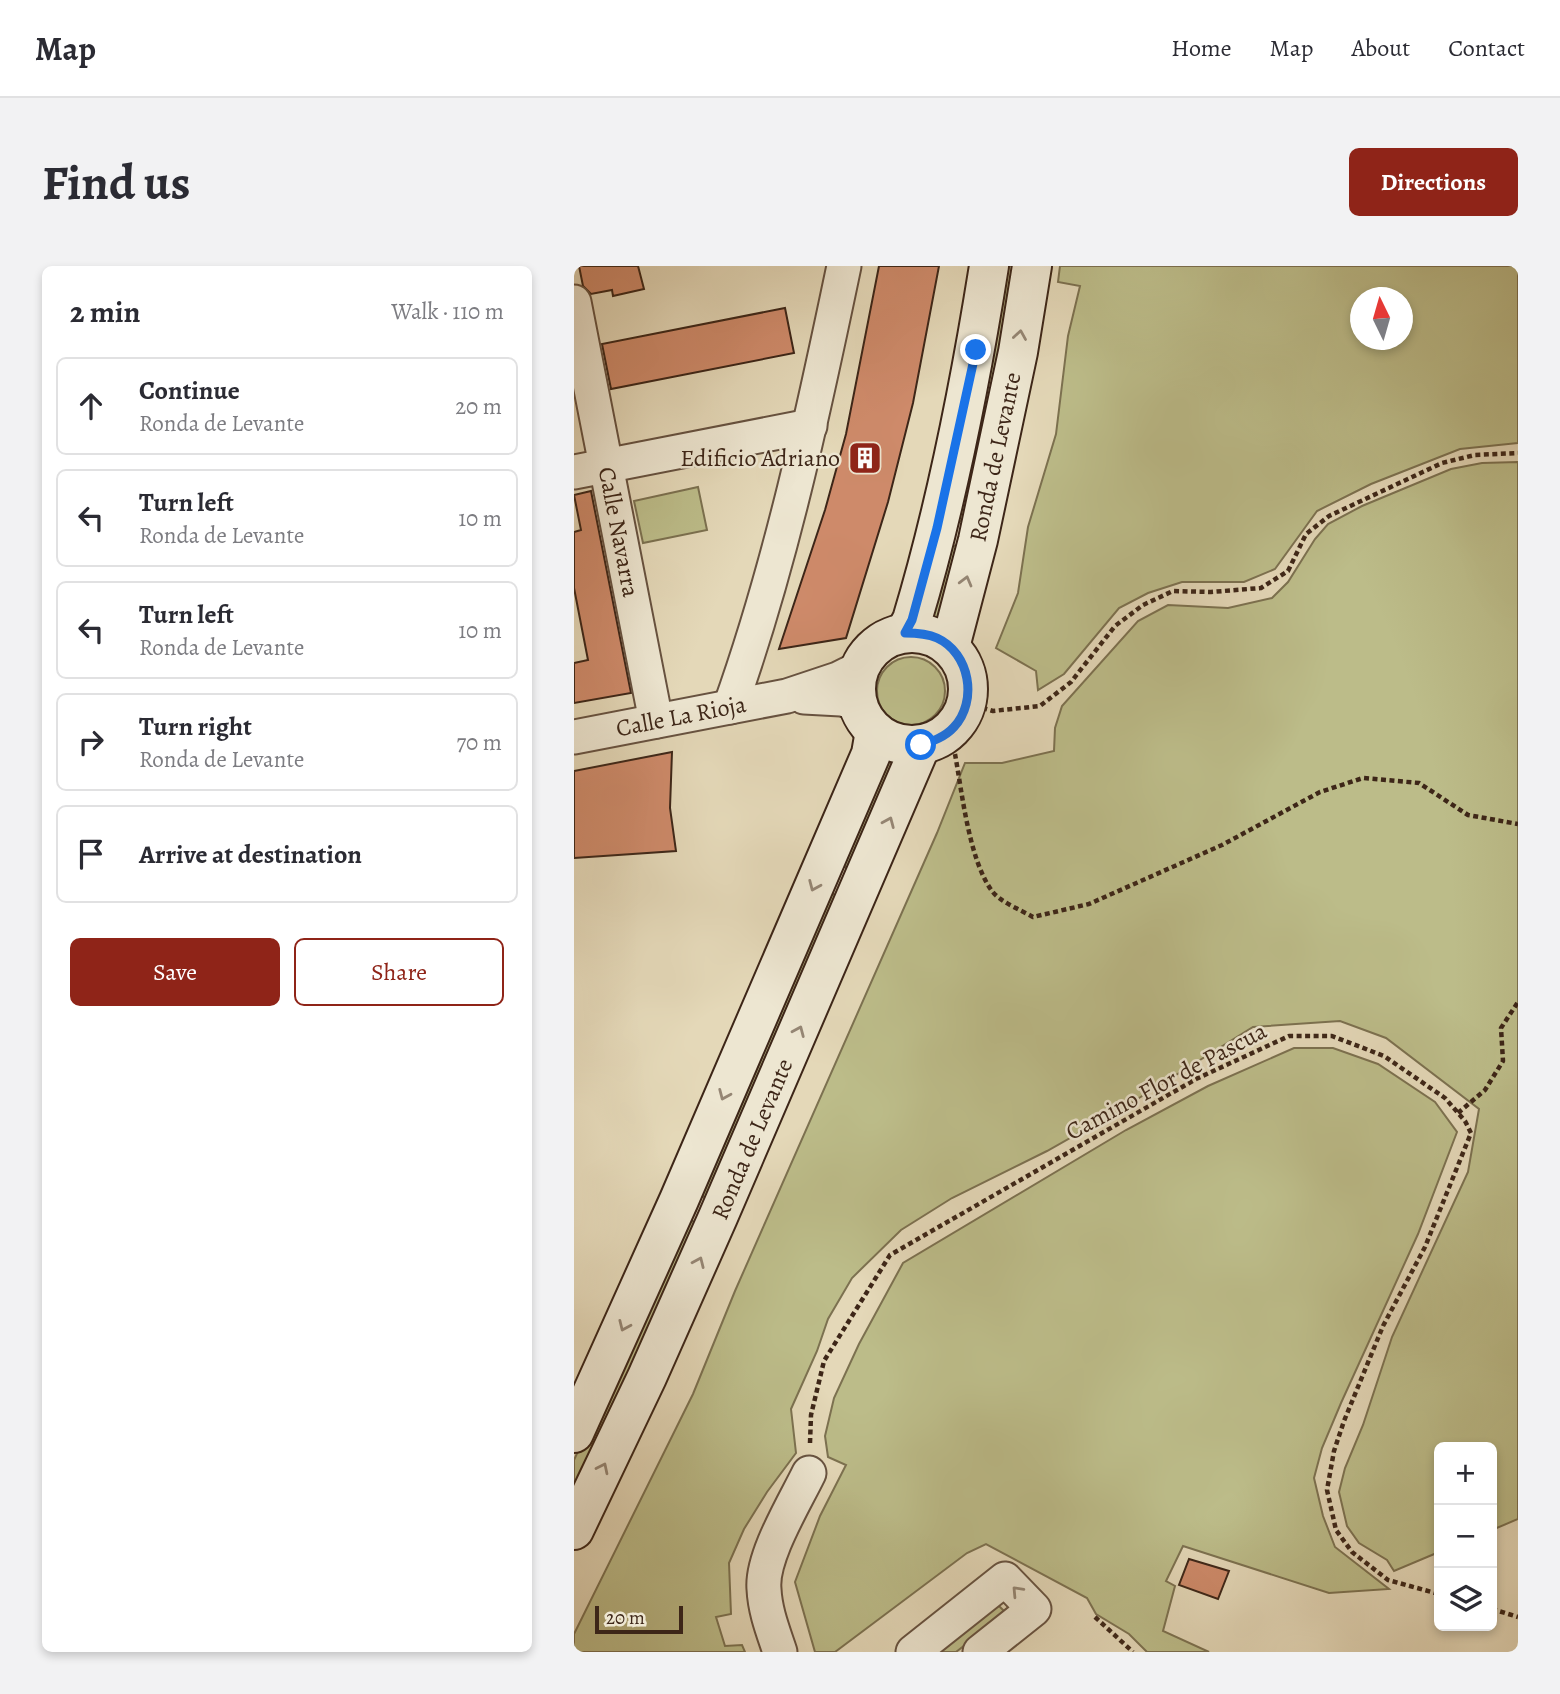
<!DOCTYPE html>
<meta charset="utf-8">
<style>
body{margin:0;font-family:Alegreya,serif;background:#f2f2f3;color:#2b2b33}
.controls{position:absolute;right:21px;bottom:21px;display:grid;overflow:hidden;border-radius:10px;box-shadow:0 4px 10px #0003}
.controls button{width:63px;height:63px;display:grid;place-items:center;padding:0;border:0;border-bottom:2px solid #e1e1e2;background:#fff;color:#2b2b33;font:35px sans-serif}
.compass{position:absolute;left:776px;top:21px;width:63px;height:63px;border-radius:50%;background:#fff;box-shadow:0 4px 10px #0003;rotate:355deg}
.scale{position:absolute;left:21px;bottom:18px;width:88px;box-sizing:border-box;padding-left:7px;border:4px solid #3d2618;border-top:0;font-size:19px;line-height:24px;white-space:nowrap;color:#3d2618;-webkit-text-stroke:5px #ede6d1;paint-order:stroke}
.stop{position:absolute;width:21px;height:21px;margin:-16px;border:5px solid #1a73e8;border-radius:50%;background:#fff}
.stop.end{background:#1a73e8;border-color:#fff;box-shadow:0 2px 7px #0008}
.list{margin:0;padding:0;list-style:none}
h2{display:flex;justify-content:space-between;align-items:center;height:91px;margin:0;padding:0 28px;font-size:30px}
h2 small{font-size:23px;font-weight:400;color:#7c7c81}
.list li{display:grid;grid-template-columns:46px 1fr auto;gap:21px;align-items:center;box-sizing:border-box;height:98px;margin:0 14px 14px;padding:0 14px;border:2px solid #e1e1e2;border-radius:10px}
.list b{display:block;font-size:26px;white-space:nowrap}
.list p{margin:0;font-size:23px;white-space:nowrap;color:#7c7c81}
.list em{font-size:23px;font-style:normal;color:#7c7c81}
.actions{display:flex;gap:14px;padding:21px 28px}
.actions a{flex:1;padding:16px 0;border:2px solid #8f2418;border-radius:10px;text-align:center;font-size:24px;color:#8f2418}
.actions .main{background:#8f2418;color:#fff}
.icon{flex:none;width:38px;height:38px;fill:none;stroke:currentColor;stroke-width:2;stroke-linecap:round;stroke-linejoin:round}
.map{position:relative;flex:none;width:944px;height:1386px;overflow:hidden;border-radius:10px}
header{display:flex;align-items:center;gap:42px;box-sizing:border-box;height:98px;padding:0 35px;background:#fff;border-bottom:2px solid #e1e1e2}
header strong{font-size:33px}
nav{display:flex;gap:38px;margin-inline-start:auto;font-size:24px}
.intro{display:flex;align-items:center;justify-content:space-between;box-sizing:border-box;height:168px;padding:0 42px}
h1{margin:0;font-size:49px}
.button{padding:18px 32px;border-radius:10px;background:#8f2418;color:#fff;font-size:24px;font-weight:700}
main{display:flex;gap:42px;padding:0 42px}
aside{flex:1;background:#fff;border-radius:10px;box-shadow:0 4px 10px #0003}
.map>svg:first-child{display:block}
.green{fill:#bcbc89;stroke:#7c7150;stroke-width:2;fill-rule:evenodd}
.building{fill:#ce8a6a;stroke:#3d2618;stroke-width:2}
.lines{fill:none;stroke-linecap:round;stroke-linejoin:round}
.street-casing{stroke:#675240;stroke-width:37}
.secondary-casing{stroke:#3d2618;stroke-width:42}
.path{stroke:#3d2618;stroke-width:4.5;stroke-dasharray:5 3.5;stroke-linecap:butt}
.street{stroke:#ede6d1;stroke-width:33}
.secondary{stroke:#ede6d1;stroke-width:38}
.oneway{stroke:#958674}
.route{stroke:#1a73e8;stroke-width:9}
.labels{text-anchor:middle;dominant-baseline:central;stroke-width:5;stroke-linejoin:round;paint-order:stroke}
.street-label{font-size:24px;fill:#3d2618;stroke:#ede6d1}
.poi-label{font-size:24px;fill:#3d2618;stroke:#ede6d1;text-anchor:end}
</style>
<header>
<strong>Map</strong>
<nav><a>Home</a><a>Map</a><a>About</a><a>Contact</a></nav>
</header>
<div class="intro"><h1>Find us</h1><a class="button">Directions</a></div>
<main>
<aside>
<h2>2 min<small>Walk · 110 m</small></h2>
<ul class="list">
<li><svg class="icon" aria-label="ahead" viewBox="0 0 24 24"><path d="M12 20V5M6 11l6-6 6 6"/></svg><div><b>Continue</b><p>Ronda de Levante</p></div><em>20 m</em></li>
<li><svg class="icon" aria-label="left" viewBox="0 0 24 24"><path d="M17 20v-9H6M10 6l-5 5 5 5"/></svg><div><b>Turn left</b><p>Ronda de Levante</p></div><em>10 m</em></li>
<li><svg class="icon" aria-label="left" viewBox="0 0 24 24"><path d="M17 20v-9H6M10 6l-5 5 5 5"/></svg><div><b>Turn left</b><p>Ronda de Levante</p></div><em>10 m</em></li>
<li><svg class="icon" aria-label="right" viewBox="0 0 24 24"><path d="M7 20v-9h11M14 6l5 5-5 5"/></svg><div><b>Turn right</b><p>Ronda de Levante</p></div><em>70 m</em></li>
<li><svg class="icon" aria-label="arrive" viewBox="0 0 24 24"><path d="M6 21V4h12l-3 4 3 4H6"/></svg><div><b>Arrive at destination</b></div></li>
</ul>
<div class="actions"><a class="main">Save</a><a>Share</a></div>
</aside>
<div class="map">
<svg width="944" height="1386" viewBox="0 0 944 1386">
<rect width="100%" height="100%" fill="#e4d8b8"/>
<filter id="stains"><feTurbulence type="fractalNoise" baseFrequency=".00286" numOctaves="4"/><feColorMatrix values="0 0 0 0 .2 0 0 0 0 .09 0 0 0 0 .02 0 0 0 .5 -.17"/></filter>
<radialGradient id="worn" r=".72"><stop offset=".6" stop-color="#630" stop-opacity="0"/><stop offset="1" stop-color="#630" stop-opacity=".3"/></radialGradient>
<g class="green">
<path d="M427,0H444L393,257L379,253Z"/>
<path d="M486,0H944V177L886,183L797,218L743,245L701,303L670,316H608L574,327L545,342L490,408L464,424L462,405L422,382L444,327L454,261L482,168L494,70L506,20L484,16ZM786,32H828V74H786Z"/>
<path d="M944,196V1253L918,1264V1181H865V1286L820,1305L813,1294L785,1277L773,1260L765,1226L771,1202L789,1159L818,1071L894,906L905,843L812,772L766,755L679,761L549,842L473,885L378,932L327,964L278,1012L254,1053L243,1085L217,1143L222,1187L193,1226L170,1263L155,1297L157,1348L142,1351L151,1380L168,1379L171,1386H0V1368L119,1128L161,1025L363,567L391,497H428L480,485L481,462L488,440L564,355L594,339L654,342L698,332L714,316L741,273L754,258L788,240L877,203L908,197Z"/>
<path d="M124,221L133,264L69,277L60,235Z"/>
<path d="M373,278L386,281L364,359L351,355Z"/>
<circle cx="337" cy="425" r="34"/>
<path d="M311,492L323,497L277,604L265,598Z"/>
<path d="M252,625L266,631L136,933L121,928Z"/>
<path d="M720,782H759L804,798L861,836L883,866L844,968L767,1137L748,1182L740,1212L749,1250L761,1281L815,1323L755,1327L609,1280L592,1315L601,1320L589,1365L635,1386H573L555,1368L522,1348L513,1332L412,1278L393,1287L261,1386H241L221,1316L246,1250L272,1199L254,1191L251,1170L260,1132L285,1078L329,997L552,864L634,820Z"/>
<path d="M111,951L124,958L0,1229V1194Z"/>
<path d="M424,1339L432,1347L382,1386H365Z"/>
</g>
<g class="building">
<path d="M5,0H64L70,23L39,30L38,24L17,28L9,20Z"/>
<path d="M305,0H365L339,137L314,236L272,372L205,383L251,244L272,168Z"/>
<path d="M211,42L220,87L37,123L28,78Z"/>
<path d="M17,225L57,427L0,437V397L14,394L0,322V266L7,264L0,229Z"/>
<path d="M98,486L96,542L102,585L0,592V505Z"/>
<path d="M615,1293L655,1305L644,1333L605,1319Z"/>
</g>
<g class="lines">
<defs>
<g id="street">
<path d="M0,36L82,455"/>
<path d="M0,206L236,160"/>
<path d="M230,431L267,433L284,437"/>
<path d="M156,441C207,298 239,148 270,0"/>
<path d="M0,471L213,430L264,413L286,402"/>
<path d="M206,1386C199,1365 191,1345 190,1323C187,1291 221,1236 235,1207"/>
<path d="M339,1386L431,1313L460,1343L406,1386"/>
</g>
<g id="secondary">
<circle cx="338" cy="423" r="56"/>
<path d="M331,367L338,354C373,238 396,119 415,0"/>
<path d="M376,381L404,274L444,86L458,0"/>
<path d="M0,1167L105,934L297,488L301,465"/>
<path d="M0,1264L73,1111L144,951L347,479"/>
</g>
</defs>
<use href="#street" class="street-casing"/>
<use href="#secondary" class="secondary-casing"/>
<g class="path">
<path d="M392,437L419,445L466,440L497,416L541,360L569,339L599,325L637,326L687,322L714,305L732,268L755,250L868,197L901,189L944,187"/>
<path d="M381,488C388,526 395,594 418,625C426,636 447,644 459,651L515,638L648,579L746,526L789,512L845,517L894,549L944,558"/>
<path d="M884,847L911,824L929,795L927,762L944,736"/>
<path d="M236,1177L237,1149L250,1095L316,989L622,813L715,770H758L810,790L871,832L891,855L897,867L851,981L809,1060L770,1155L760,1185L753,1224L762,1264L778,1286L814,1314L865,1328"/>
<path d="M918,1343L944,1351"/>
<path d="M521,1351L559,1386"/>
</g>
<use href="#street" class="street"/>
<use href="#secondary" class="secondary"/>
</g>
<defs><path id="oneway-chevron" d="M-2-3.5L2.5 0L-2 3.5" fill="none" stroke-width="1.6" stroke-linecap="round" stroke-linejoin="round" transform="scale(1.75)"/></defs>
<g class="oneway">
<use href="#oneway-chevron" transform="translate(446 69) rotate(-81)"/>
<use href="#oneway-chevron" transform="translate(392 315) rotate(-75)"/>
<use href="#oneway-chevron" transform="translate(315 556) rotate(-67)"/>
<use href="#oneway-chevron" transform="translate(240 620) rotate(113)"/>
<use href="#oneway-chevron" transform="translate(225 765) rotate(-67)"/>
<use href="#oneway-chevron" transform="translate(150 829) rotate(113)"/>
<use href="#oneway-chevron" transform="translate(125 996) rotate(-66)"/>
<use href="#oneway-chevron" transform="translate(50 1060) rotate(114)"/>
<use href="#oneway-chevron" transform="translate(29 1202) rotate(-64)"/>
<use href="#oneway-chevron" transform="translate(443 1325) rotate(-133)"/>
</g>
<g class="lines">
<path class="route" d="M347,479C359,475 371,471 380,461C404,435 396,387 363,372C354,368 341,367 331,367L338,354L363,262L402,84"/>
</g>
<defs>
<symbol id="building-square" viewBox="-11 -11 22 22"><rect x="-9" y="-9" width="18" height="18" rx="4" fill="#8f2418" stroke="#ede6d1"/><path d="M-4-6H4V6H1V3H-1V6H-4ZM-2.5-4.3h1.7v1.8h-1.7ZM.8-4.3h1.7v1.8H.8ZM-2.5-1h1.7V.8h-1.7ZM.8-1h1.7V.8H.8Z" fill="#fff"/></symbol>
</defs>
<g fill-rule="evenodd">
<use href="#building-square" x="272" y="173" width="38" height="38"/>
</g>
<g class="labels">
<g class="street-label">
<text transform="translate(421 191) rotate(-78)">Ronda de Levante</text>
<text transform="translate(45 266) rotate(79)">Calle Navarra</text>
<text transform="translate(107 450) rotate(-11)">Calle La Rioja</text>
<text transform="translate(592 815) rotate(-28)">Camino Flor de Pascua</text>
<text transform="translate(178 873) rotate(-67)">Ronda de Levante</text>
</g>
<g class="poi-label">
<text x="266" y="192">Edificio Adriano</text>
</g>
</g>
<rect width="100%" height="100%" filter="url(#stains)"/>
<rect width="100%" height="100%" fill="url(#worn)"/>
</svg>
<div class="controls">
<button>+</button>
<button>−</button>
<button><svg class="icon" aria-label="layers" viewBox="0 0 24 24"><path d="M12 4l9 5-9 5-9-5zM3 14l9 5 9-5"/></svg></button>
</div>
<svg class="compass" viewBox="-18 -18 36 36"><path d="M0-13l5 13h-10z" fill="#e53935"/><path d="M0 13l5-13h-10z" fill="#7c7c81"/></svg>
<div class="scale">20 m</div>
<div class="stop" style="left:347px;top:479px"></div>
<div class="stop end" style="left:402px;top:84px"></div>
</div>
</main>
